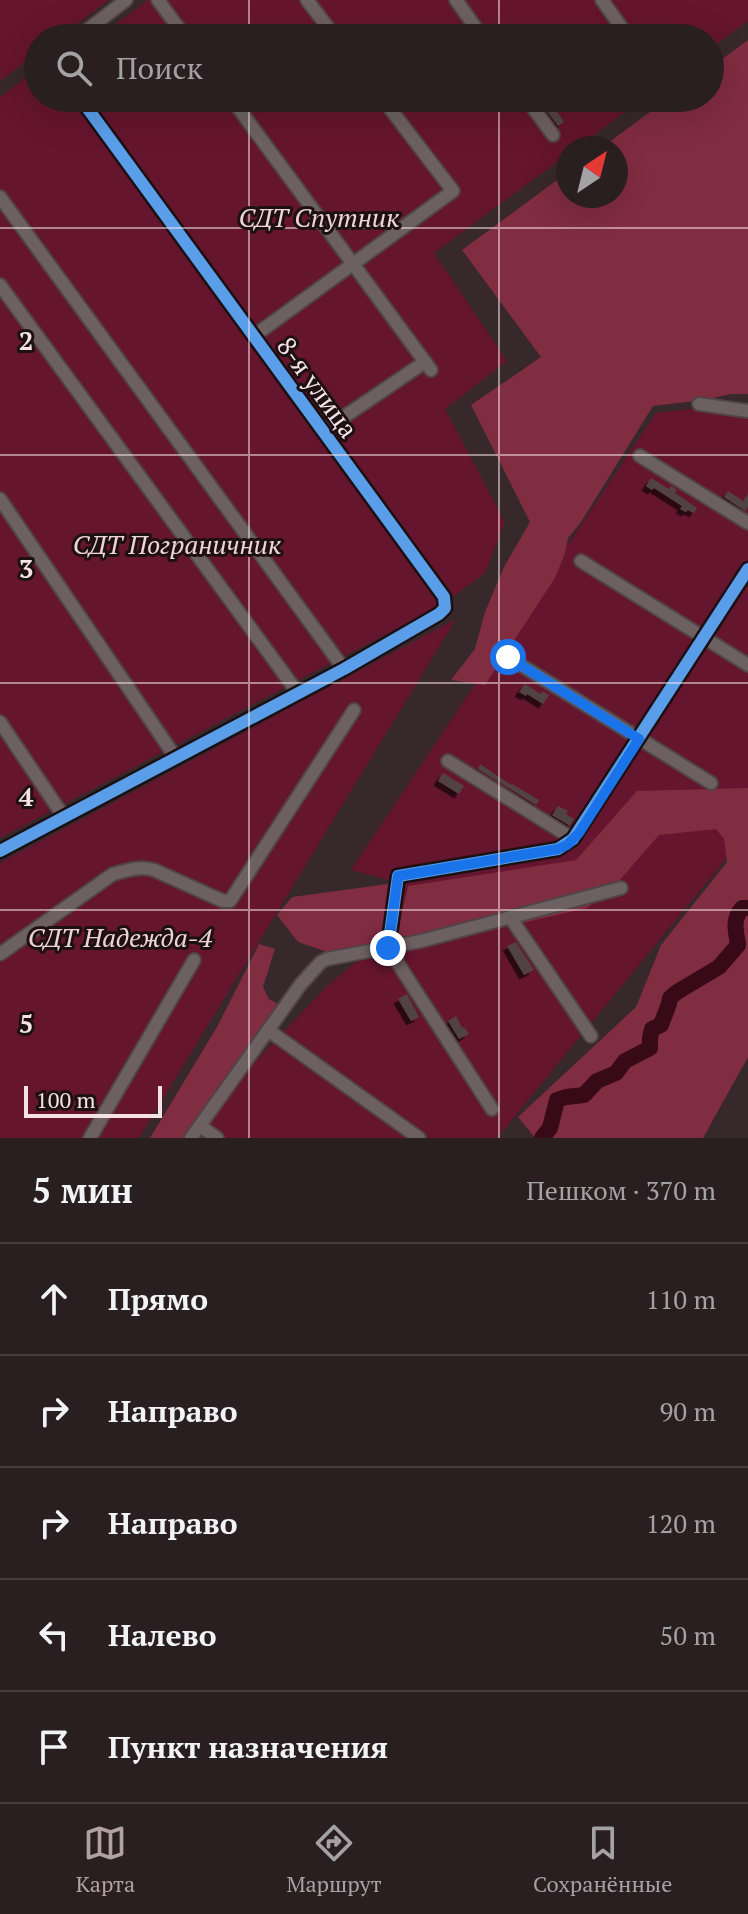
<!DOCTYPE html>
<html lang="ru">
<meta charset="utf-8">
<style>
body{margin:0;font-family:"PT Serif",serif;background:#312729;color:#f1f3f6}
.compass{position:absolute;left:556px;top:136px;width:72px;height:72px;border-radius:50%;background:#291e20;box-shadow:0 8px 32px #0002;rotate:35deg}
.scale{position:absolute;left:24px;bottom:20px;width:138px;box-sizing:border-box;padding-left:8px;border:4px solid #f4e2e4;border-top:0;font-size:22px;line-height:28px;white-space:nowrap;color:#f4e2e4;-webkit-text-stroke:6px #1c1012;paint-order:stroke}
.stop{position:absolute;width:24px;height:24px;margin:-18px;border:6px solid #1a73e8;border-radius:50%;background:#fff}
.stop.end{background:#1a73e8;border-color:#fff;box-shadow:0 2px 8px #0008}
.list{margin:0;padding:0;list-style:none}
h2{display:flex;justify-content:space-between;align-items:center;height:104px;margin:0;padding:0 32px;font-size:34px}
h2 small{font-size:26px;font-weight:400;color:#a5a2a5}
.list li{display:grid;grid-template-columns:52px 1fr auto;gap:24px;align-items:center;box-sizing:border-box;height:112px;padding:0 32px;border-top:2px solid #453c3e}
.list b{display:block;font-size:30px;white-space:nowrap}
.list em{font-size:26px;font-style:normal;color:#a5a2a5}
.icon{flex:none;width:44px;height:44px;fill:none;stroke:currentColor;stroke-width:2;stroke-linecap:round;stroke-linejoin:round}
.map{position:relative;flex:none;width:748px;height:1138px;overflow:hidden}
.search{position:absolute;background:#291e20;box-shadow:0 8px 32px #0002;left:24px;right:24px;top:24px;height:88px;display:flex;align-items:center;gap:20px;box-sizing:border-box;padding:0 28px;border-radius:44px;color:#a5a2a5;font-size:30px}
.sheet{height:664px;background:#291e20}
nav{display:flex;justify-content:space-around;align-items:center;box-sizing:border-box;height:112px;border-top:2px solid #453c3e;background:#291e20;font-size:22px;color:#a5a2a5}
nav a{display:grid;justify-items:center;gap:4px}
nav .on{color:#b2a1a3}
.map>svg:first-child{display:block}
.green{fill:#65152d}
.forest{fill:#802c41}
.lines{fill:none;stroke-linecap:round;stroke-linejoin:round}
.river{stroke:#380916;stroke-width:16}
.building{fill:#514345;filter:url(#shadow)}
.minor-casing{stroke:#514446;stroke-width:16}
.minor{stroke:#6d6062;stroke-width:12}
.cycleway-casing{stroke:#1c1012;stroke-width:17}
.cycleway{stroke:#5a9eea;stroke-width:12}
.route{stroke:#1a73e8;stroke-width:10}
.grid{fill:none;stroke:#f4e2e4;stroke-width:2;stroke-opacity:0.55}
.labels{text-anchor:middle;dominant-baseline:central;stroke-width:6;stroke-linejoin:round;paint-order:stroke}
.park-label{font-size:26px;font-style:italic;fill:#efd3d7;stroke:#1c1012}
.street-label{font-size:26px;fill:#f4e2e4;stroke:#1c1012}
.grid-label{font-size:26px;text-anchor:middle;font-weight:bold;fill:#f4e2e4;stroke:#1c1012;stroke-width:6;stroke-linejoin:round;paint-order:stroke}
</style>
<div class="map">
<svg width="748" height="1138" viewBox="0 0 748 1138">
<defs>
<filter id="shadow"><feDropShadow dx="-4.5" dy="4.5" stdDeviation="0" flood-color="#0009"/></filter>
</defs>
<rect width="100%" height="100%" fill="#37282b"/>
<g class="green">
<path d="M0,0H109L58,38H38V53L0,81Z"/>
<path d="M148,0H748V21L710,49V38H97Z"/>
<path d="M38,68V98H76L441,605L0,838V97Z"/>
<path d="M83,98H644L576,148H568V154L434,253L507,361L445,409L505,522L485,573L448,600Z"/>
<path d="M735,404H748V832L497,1138H199L248,1069L328,985L352,965L386,943L393,881L351,870L656,413Z"/>
<path d="M456,619L139,1138H0V863Z"/>
</g>
<g class="forest">
<path d="M748,40V394H731L704,400L653,406L581,522L568,538L565,553L555,578L485,685L451,680L475,649L485,612L504,567L530,522L471,405L541,357L462,250L568,172V196H616V148H601L669,98H710V68Z"/>
<path d="M748,788V1057L703,1138H535L518,1117L636,1007L661,945L727,862L724,839L716,829L659,835L618,882L587,908L409,949L394,947L408,886L576,860L637,791Z"/>
<path d="M388,884L385,931L369,949L333,954L298,942L277,915L292,897Z"/>
<path d="M259,944L275,949L263,987L269,999L280,1005L187,1138H150L217,1027Z"/>
</g>
<g class="lines">
<path class="river" d="M542,1138L550,1128L557,1100L566,1097L584,1095L597,1081L616,1073L625,1061L650,1048V1038L652,1029L661,1025C664,1015 669,1008 670,998L677,992L719,967L738,945C736,931 732,920 742,908H748"/>
</g>
<g class="building">
<path d="M537,98H559L551,103L564,122L558,126Z"/>
<path d="M651,478L669,489L671,486L677,490L675,493L697,508L694,513L688,510L686,512L680,509L682,506L654,488L652,490L646,486Z"/>
<path d="M728,491L743,501L748,494V507L745,511L724,497Z"/>
<path d="M525,684L541,694L542,691L549,695L543,704L527,694L526,696L519,692Z"/>
<path d="M480,764L511,785L512,784L539,800L536,805L478,769Z"/>
<path d="M443,773L464,786L459,794L438,781Z"/>
<path d="M558,806L568,811L566,814L574,819L570,826L552,815Z"/>
<path d="M516,942L534,970L524,975L507,946Z"/>
<path d="M407,994L419,1017L411,1021L398,999Z"/>
<path d="M456,1016L462,1028L464,1027L469,1034L459,1039L448,1021Z"/>
</g>
<g class="lines">
<defs>
<g id="minor">
<path d="M158,0L186,38"/>
<path d="M307,0L336,38"/>
<path d="M456,0L483,38"/>
<path d="M602,0L629,38"/>
<path d="M77,38L126,0"/>
<path d="M231,98L431,370"/>
<path d="M526,98L553,135"/>
<path d="M0,197L344,669"/>
<path d="M0,285L298,693"/>
<path d="M254,336L453,191L382,98"/>
<path d="M699,404L748,411"/>
<path d="M323,431L425,362"/>
<path d="M640,456L748,523"/>
<path d="M0,499L176,758"/>
<path d="M581,561L748,665"/>
<path d="M508,657L711,783"/>
<path d="M0,722L64,817"/>
<path d="M448,761L573,839"/>
<path d="M0,851L344,669L439,614L445,608L444,597L80,98"/>
<path d="M510,917L591,1036"/>
<path d="M0,954L113,874C128,870 139,866 154,870L223,901H230L354,710"/>
<path d="M268,1030L419,1138"/>
<path d="M492,1109L388,948L398,876L558,849L573,839L748,569"/>
<path d="M200,1126L217,1138"/>
<path d="M90,1138L194,960"/>
<path d="M191,1138L301,984L321,962L327,959L421,941L621,888"/>
</g>
</defs>
<use href="#minor" class="minor-casing"/>
<use href="#minor" class="minor"/>
<defs>
<g id="cycleway">
<path d="M0,851L344,669L439,614L445,608L444,597L80,98"/>
<path d="M388,948L398,876L558,849L573,839L748,569"/>
</g>
</defs>
<use href="#cycleway" class="cycleway-casing"/>
<use href="#cycleway" class="cycleway"/>
</g>
<g class="lines">
<path class="route" d="M388,948L398,876L558,849L567,845L579,833L639,739L508,657"/>
</g>
<path class="grid" d="M249,0V38M499,0V38M249,98V1138M499,98V1138M0,228H748M0,455H748M0,683H748M0,910H748"/>
<g class="labels">
<g class="park-label">
<text x="319" y="217">СДТ Спутник</text>
<text x="177" y="544">СДТ Пограничник</text>
<text x="120" y="937">СДТ Надежда-4</text>
</g>
<g class="street-label">
<text transform="translate(318 387) rotate(54)">8-я улица</text>
</g>
</g>
<g class="grid-label">
<text x="26" y="350">2</text>
<text x="26" y="578">3</text>
<text x="26" y="806">4</text>
<text x="26" y="1033">5</text>
</g>
</svg>
<svg class="compass" viewBox="-18 -18 36 36"><path d="M0-13l5 13h-10z" fill="#e53935"/><path d="M0 13l5-13h-10z" fill="#a5a2a5"/></svg>
<div class="scale">100 m</div>
<div class="stop" style="left:508px;top:657px"></div>
<div class="stop end" style="left:388px;top:948px"></div>
<div class="search"><svg class="icon" aria-label="search" viewBox="0 0 24 24"><circle cx="10" cy="10" r="6"/><path d="M15 15l6 6"/></svg>Поиск</div>
</div>
<section class="sheet">
<h2>5 мин<small>Пешком · 370 m</small></h2>
<ul class="list">
<li><svg class="icon" aria-label="ahead" viewBox="0 0 24 24"><path d="M12 20V5M6 11l6-6 6 6"/></svg><div><b>Прямо</b></div><em>110 m</em></li>
<li><svg class="icon" aria-label="right" viewBox="0 0 24 24"><path d="M7 20v-9h11M14 6l5 5-5 5"/></svg><div><b>Направо</b></div><em>90 m</em></li>
<li><svg class="icon" aria-label="right" viewBox="0 0 24 24"><path d="M7 20v-9h11M14 6l5 5-5 5"/></svg><div><b>Направо</b></div><em>120 m</em></li>
<li><svg class="icon" aria-label="left" viewBox="0 0 24 24"><path d="M17 20v-9H6M10 6l-5 5 5 5"/></svg><div><b>Налево</b></div><em>50 m</em></li>
<li><svg class="icon" aria-label="arrive" viewBox="0 0 24 24"><path d="M6 21V4h12l-3 4 3 4H6"/></svg><div><b>Пункт назначения</b></div></li>
</ul>
</section>
<nav>
<a class="on"><svg class="icon" aria-label="map" viewBox="0 0 24 24"><path d="M3 6l6-2 6 2 6-2v14l-6 2-6-2-6 2zM9 4v14M15 6v14"/></svg>Карта</a>
<a><svg class="icon" aria-label="directions" viewBox="0 0 24 24"><path d="M12 3l9 9-9 9-9-9zM9 14v-3h6M13 9l2 2-2 2"/></svg>Маршрут</a>
<a><svg class="icon" aria-label="saved" viewBox="0 0 24 24"><path d="M7 4h10v16l-5-4-5 4z"/></svg>Сохранённые</a>
</nav>
